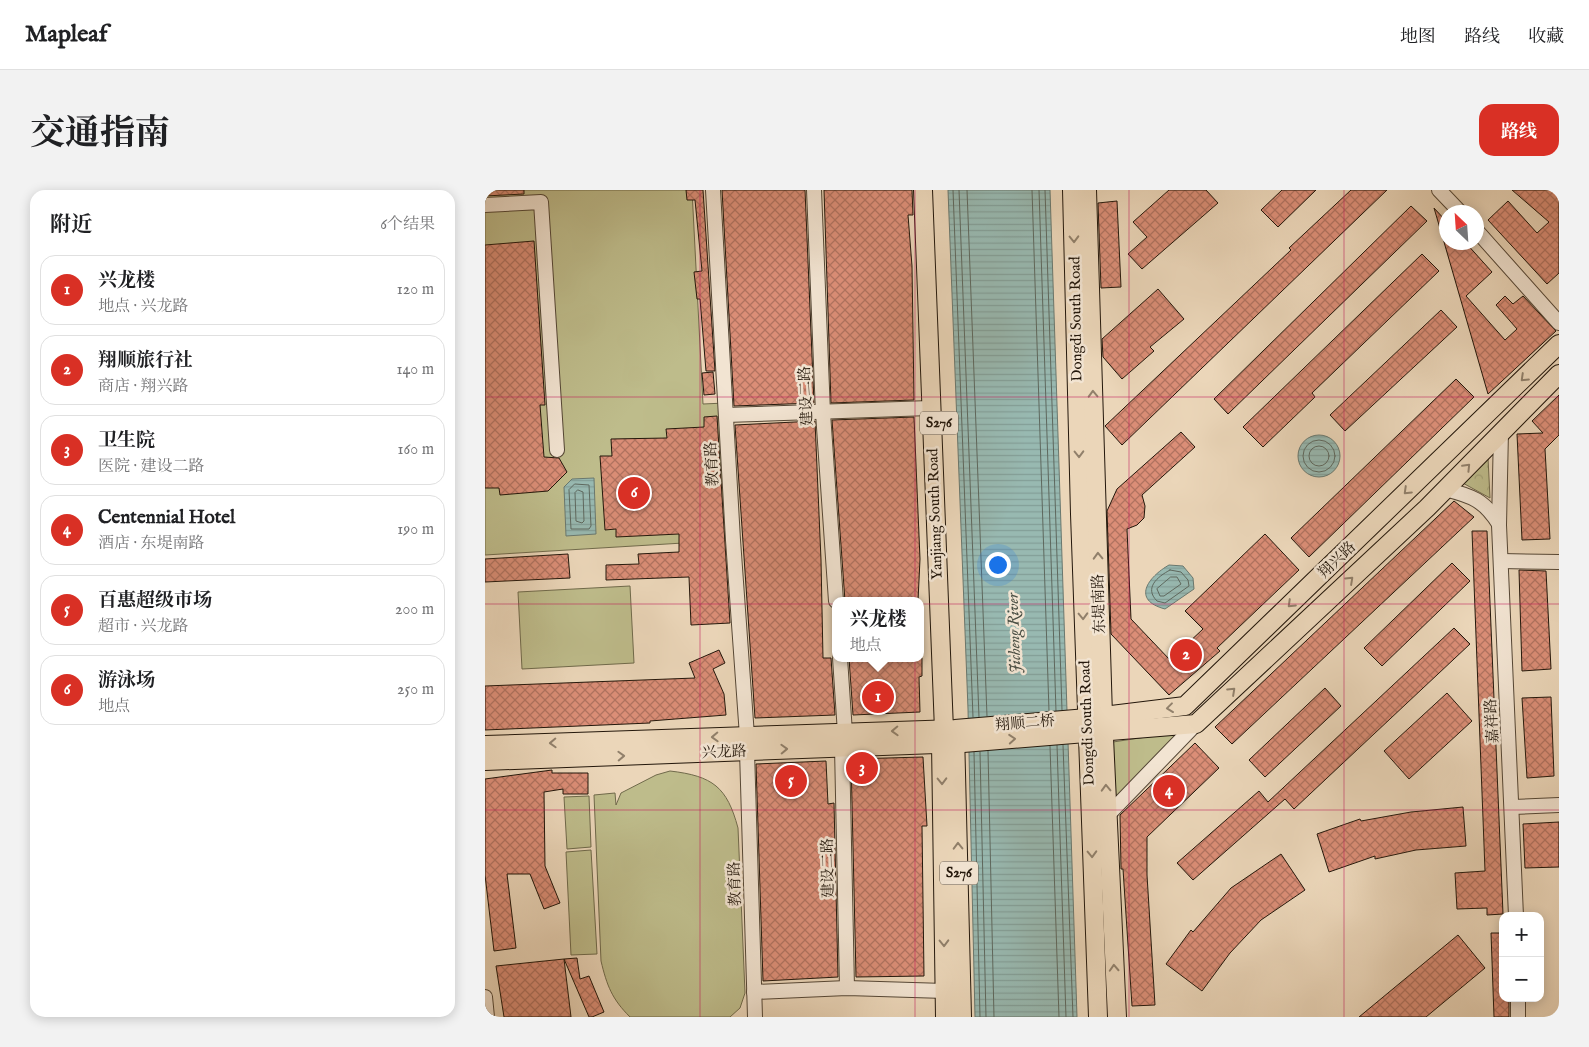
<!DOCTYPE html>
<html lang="zh">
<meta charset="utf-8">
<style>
body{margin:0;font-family:"IM FELL English","Noto Serif SC",serif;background:#f2f2f2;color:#202124}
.controls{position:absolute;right:15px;bottom:15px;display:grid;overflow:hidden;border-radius:10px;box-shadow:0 2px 12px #0003}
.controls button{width:45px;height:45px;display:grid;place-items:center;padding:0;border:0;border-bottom:1px solid #e0e0e0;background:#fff;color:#202124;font:25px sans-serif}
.compass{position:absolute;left:954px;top:15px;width:45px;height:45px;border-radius:50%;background:#fff;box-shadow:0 2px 12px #0003;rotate:335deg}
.you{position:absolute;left:512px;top:374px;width:18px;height:18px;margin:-12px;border:4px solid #fff;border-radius:50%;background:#1a73e8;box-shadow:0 0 0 8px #1a73e833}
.badge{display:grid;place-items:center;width:32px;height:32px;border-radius:50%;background:#d93025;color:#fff;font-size:16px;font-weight:700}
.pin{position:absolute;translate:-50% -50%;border:2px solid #fff;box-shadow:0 1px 5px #0006}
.popup{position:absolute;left:347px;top:407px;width:92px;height:65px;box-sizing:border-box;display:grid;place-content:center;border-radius:10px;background:#fff;filter:drop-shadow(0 1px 4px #0005);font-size:16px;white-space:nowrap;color:#757577}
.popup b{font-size:19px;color:#202124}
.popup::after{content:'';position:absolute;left:50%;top:100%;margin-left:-10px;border:10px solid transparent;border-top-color:#fff}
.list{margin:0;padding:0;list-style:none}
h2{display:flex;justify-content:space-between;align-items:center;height:65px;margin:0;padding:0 20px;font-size:21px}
h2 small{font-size:16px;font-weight:400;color:#757577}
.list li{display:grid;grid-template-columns:32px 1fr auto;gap:15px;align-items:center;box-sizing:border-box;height:70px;margin:0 10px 10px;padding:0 10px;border:1px solid #e0e0e0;border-radius:15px}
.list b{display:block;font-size:19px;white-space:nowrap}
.list p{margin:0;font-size:16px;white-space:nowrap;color:#757577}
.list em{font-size:16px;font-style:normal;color:#757577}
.map{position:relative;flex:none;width:1074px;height:827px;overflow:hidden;border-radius:15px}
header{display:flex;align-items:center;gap:30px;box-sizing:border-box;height:70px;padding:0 25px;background:#fff;border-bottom:1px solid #e0e0e0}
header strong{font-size:24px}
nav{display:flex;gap:28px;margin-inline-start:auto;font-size:18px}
.intro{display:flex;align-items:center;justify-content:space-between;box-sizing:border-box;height:120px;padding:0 30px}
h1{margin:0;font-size:35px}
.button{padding:12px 22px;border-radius:15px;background:#d93025;color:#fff;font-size:18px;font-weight:700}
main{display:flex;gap:30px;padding:0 30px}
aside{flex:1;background:#fff;border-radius:15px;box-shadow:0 2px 12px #0003}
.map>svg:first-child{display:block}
.grass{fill:#bebc8b;stroke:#706a4b}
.forest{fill:url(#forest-crowns);stroke:#706a4b}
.water{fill:url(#water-rules);stroke:#69786f}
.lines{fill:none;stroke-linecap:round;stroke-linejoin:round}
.shore{stroke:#5e685e;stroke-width:1}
.building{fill:url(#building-cross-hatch);stroke:#23170b}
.minor-casing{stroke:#554736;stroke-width:16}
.major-casing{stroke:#23170b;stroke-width:20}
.minor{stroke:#f2e4d2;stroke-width:14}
.major{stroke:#ebd6b9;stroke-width:18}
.oneway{stroke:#91806b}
.grid{fill:none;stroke:#c2185b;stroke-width:1;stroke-opacity:0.55}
.labels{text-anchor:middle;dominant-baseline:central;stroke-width:5;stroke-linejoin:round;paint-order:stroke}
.shield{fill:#f2e4d2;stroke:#615447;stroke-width:1}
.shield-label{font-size:14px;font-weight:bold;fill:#23170b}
.street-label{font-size:15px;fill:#23170b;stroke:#f2e4d2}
.water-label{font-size:16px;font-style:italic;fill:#4c5045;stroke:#f2e4d2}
</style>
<header>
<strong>Mapleaf</strong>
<nav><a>地图</a><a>路线</a><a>收藏</a></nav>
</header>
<div class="intro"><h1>交通指南</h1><a class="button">路线</a></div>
<main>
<aside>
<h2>附近<small>6个结果</small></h2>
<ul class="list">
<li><span class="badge">1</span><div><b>兴龙楼</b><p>地点 · 兴龙路</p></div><em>120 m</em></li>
<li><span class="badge">2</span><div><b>翔顺旅行社</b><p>商店 · 翔兴路</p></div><em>140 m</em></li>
<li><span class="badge">3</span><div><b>卫生院</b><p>医院 · 建设二路</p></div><em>160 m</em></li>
<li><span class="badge">4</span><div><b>Centennial Hotel</b><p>酒店 · 东堤南路</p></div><em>190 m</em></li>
<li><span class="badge">5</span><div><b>百惠超级市场</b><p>超市 · 兴龙路</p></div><em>200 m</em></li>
<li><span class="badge">6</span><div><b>游泳场</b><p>地点</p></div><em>250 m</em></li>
</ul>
</aside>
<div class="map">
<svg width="1074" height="827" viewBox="0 0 1074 827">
<defs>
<pattern id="forest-crowns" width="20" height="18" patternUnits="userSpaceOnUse" patternTransform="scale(1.25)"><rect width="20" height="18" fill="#bebc8b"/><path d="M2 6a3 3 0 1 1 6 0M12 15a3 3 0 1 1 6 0" fill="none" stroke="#a3a177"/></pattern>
<pattern id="water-rules" width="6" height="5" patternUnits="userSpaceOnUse" patternTransform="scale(1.25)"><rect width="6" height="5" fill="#98b9b1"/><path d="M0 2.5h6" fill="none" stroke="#839e97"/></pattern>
<pattern id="building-cross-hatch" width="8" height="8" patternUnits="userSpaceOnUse" patternTransform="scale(1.25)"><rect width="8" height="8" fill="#db8e77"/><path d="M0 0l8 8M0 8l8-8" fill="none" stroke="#b17360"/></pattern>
</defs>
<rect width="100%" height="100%" fill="#ebd6b9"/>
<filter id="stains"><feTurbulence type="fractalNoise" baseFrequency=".004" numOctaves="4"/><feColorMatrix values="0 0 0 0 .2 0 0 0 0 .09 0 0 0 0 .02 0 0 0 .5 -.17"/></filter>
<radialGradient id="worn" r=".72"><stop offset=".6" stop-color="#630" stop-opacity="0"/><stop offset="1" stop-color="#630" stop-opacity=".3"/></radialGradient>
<g class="grass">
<path d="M0,0H207L218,214L240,213L248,350L0,365Z"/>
<path d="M145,396L149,473L37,479L33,402Z"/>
<path d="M694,542L629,611L628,552Z"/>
<path d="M185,581C228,586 242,597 253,638L260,803L255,818L245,827H145C127,809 122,796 116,771L109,605L130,603L131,615L136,603L171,585Z"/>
<path d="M104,606L106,657L82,659L79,607Z"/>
<path d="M106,660L112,764L86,765L81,662Z"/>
</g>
<path class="forest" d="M1003,268L1005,308L976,292Z"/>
<g class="water">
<path d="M463,0H565L592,827H490L483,519Z"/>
<circle cx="834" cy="266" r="21"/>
<path d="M109,288L111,344L81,346L79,297L87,289Z"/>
<path d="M684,375L698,376L708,388L709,399L680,419C646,410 663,387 684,375Z"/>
</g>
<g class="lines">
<g class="shore">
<path d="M468,0L488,527"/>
<path d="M474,0L494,527"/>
<path d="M482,0L502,526"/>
<path d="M547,0L564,521"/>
<path d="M554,0L571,521"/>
<path d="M560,0L577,520"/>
<circle cx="834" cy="266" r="16"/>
<circle cx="834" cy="266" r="10"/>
<path d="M90,294L104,295L106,336L104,339H86L84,300Z"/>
<path d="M93,300L98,302L99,331L97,333L91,331L90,303Z"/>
<path d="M685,380L696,382L703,390L704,396L680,413L672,411C659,398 672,387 685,380Z"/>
<path d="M686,387H692L696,394L679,406H675L672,399Z"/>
<path d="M572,555L581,827"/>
<path d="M578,555L588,827"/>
<path d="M565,556L574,827"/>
<path d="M503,561L509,827"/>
<path d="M489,562L495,827"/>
<path d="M495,562L501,827"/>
</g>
</g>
<g class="building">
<path d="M0,0H39V4L0,6Z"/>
<path d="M201,0H218L230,181H221L215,109H212L209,82L217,81L210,10H202Z"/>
<path d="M237,0H320L329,213L249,216Z"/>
<path d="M339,0H427L428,25H423L427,76L429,210L346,213Z"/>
<path d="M684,0H721L733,13L657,79L643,64L662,47L648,32Z"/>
<path d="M797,0H831L793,37L776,20Z"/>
<path d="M866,0H902L637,255L620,236L806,60L804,58Z"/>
<path d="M1027,0H1074V83L1062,94L1003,30L1023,11L1052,43L1064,32Z"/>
<path d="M632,11L636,97L616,98L613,13Z"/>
<path d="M926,16L942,31L743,224L729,209Z"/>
<path d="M949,18L962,32V52H959Z"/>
<path d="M49,51L60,215H55L59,267L74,268L82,282L63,301L15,305L14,298H0V55Z"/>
<path d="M959,52H980L1007,82L981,106L1020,150L1032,139L1011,115L1020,106L1028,114L1038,106L1071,141L1003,204Z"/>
<path d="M937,64L954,81L827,203L830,207L778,257L758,237Z"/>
<path d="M673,99L699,129L665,157L669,161L637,189L618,167L617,149Z"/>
<path d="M956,120L972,137L860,241L845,225Z"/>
<path d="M228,182L230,204L219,205L217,183Z"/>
<path d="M971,189L989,207L824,367L806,348Z"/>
<path d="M1074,205V245L1060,259L1065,349L1037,350L1032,244L1058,243L1047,231Z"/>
<path d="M232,226L245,433L206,435L204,387L121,390V375L154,374L153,364L194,362V344L131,347V339L120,340L115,266H127L126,249L182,248L181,239L219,237V227Z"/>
<path d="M429,227L435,369L433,411H360L347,230Z"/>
<path d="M330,231L336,370L338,468H346L350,525L270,528L250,235Z"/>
<path d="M696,242L710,257L657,305L660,316L659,328L652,335L642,339L646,429L685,470L718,439L700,421L780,344L814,380L732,458L735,461L684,505L626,444L622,321L632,299Z"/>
<path d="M969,311L989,327L747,554L730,537Z"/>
<path d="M987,341H1002L1018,724L1002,725V718L972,719L970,683L1000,681Z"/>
<path d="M83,364L85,388L0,392V369Z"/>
<path d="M967,373L985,391L897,476L879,458Z"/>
<path d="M1034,380L1061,381L1066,479L1037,481Z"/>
<path d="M969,438L985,454L809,619L800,609L708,690L692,673L774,601L783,612Z"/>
<path d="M234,460L240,473L228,479L239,504L241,525L165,531V533L0,540V496L210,488L204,473Z"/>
<path d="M364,468H437V486L434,487L435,522L368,525Z"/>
<path d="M840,498L856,516L780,587L764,570Z"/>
<path d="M962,503L987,531L924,589L899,561Z"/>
<path d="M1066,507L1069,586L1042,588L1037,508Z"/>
<path d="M710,553L734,578L662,647V685L670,815L647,816L638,679H636L635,625Z"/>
<path d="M438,567L442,636H437L439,786L371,787L366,569Z"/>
<path d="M341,571L343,614L349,613L353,787L278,791L271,574Z"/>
<path d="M67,580V583H103V604H78V599L59,602L60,676L75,713L59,719L45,684H22L31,758L9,761L0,685V589Z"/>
<path d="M978,617L981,656L931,660L890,669V666L844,682L832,644L875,629L876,631L926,622Z"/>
<path d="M1074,632V677L1040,678L1038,634Z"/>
<path d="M796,664L820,700L776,730L745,763L717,801L681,774L706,740L708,742L746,698Z"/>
<path d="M1006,743H1018V808H1024V827H1009Z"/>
<path d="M973,745L1000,778L941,827H874Z"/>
<path d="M92,768L95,789L104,786L119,822L107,827H104L79,769Z"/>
<path d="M79,769L86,827H19L11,776Z"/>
</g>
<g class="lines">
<defs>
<g id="minor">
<path d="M228,0L248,350L262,546"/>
<path d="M329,0L338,223L351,411"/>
<path d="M954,0L975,22"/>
<path d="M0,15L56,12L72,260"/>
<path d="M992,41L1074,133"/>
<path d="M241,225L445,218"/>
<path d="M1016,241L1014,335L1031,726"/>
<path d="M960,299C987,306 999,310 1014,334"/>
<path d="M1016,371L1074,372"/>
<path d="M355,468L360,543"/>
<path d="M357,557L362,798"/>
<path d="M262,561L270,827"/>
<path d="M1028,617L1074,615"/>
<path d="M622,626L711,534"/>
<path d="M269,802L362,798L460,801"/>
<path d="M0,807L2,827"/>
<path d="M1033,808V827"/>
</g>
<g id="major">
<path d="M438,0L459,540L456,553L460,827"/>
<path d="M587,0L595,324L613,827"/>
<path d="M602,0L618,526L632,827"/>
<path d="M470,543L477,827"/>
<path d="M0,555L470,539L602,528L700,516L1074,154"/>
<path d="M0,571L478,553L711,534L942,318L1074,184"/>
</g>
</defs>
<use href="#minor" class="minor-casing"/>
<use href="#major" class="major-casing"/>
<use href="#minor" class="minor"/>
<use href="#major" class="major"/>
</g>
<defs><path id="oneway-chevron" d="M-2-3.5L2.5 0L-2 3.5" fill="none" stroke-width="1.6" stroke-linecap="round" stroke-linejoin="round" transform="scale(1.25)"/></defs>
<g class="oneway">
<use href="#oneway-chevron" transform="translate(589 49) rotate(89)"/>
<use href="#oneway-chevron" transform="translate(1039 188) rotate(136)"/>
<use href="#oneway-chevron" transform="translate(608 204) rotate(-92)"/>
<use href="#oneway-chevron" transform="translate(594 264) rotate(89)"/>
<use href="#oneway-chevron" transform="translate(982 277) rotate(-46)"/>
<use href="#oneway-chevron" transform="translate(922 301) rotate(136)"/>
<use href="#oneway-chevron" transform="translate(613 366) rotate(-92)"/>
<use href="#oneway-chevron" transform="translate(865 390) rotate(-43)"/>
<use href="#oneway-chevron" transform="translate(806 414) rotate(136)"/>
<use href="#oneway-chevron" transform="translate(598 426) rotate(88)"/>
<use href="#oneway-chevron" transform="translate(747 501) rotate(-43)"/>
<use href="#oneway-chevron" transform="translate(685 518) rotate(173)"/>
<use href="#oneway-chevron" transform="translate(410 541) rotate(178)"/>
<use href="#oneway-chevron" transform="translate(230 547) rotate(178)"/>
<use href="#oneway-chevron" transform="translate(527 549) rotate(-4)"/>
<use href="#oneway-chevron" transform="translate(68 553) rotate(178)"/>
<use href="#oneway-chevron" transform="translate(299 559) rotate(-2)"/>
<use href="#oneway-chevron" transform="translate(136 566) rotate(-2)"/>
<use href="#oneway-chevron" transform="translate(457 591) rotate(89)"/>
<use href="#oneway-chevron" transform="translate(621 598) rotate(-92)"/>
<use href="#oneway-chevron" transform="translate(473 656) rotate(-91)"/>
<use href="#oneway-chevron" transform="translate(607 664) rotate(88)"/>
<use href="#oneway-chevron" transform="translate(459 753) rotate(89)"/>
<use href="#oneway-chevron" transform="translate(629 778) rotate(-93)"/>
</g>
<path class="grid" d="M215,0V827M430,0V827M644,0V827M859,0V827M0,207H1074M0,414H1074M0,620H1074"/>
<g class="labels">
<g class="shield">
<rect x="435" y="221.5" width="38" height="23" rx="4"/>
<rect x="455" y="671.5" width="38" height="23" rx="4"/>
</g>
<g class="shield-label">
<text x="454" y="233">S276</text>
<text x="474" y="683">S276</text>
</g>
<g class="street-label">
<text transform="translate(591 129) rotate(-91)">Dongdi South Road</text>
<text transform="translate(321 206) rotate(-93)">建设二路</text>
<text transform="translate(227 274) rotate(-93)">教育路</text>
<text transform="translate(450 324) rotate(-92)">Yanjiang South Road</text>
<text transform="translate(852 370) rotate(-44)">翔兴路</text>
<text transform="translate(614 414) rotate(-92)">东堤南路</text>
<text transform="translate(1007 531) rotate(-93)">嘉祥路</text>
<text transform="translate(540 533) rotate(-5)">翔顺二桥</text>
<text transform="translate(602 533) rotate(-92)">Dongdi South Road</text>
<text transform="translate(239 562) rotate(-2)">兴龙路</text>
<text transform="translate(343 678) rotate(-91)">建设二路</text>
<text transform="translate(250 694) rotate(-92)">教育路</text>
</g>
<g class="water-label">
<text transform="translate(530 443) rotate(-92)">Jicheng River</text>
</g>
</g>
<rect width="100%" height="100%" filter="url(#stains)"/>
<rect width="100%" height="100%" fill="url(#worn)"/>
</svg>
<div class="controls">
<button>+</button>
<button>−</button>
</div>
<svg class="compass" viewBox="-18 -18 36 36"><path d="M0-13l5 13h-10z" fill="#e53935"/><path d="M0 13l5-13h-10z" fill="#757577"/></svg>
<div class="you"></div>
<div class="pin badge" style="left:393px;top:507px">1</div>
<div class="popup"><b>兴龙楼</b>地点</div>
<div class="pin badge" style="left:701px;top:465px">2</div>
<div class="pin badge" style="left:377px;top:578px">3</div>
<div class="pin badge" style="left:684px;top:601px">4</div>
<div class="pin badge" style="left:306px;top:591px">5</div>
<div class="pin badge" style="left:149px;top:303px">6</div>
</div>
</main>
